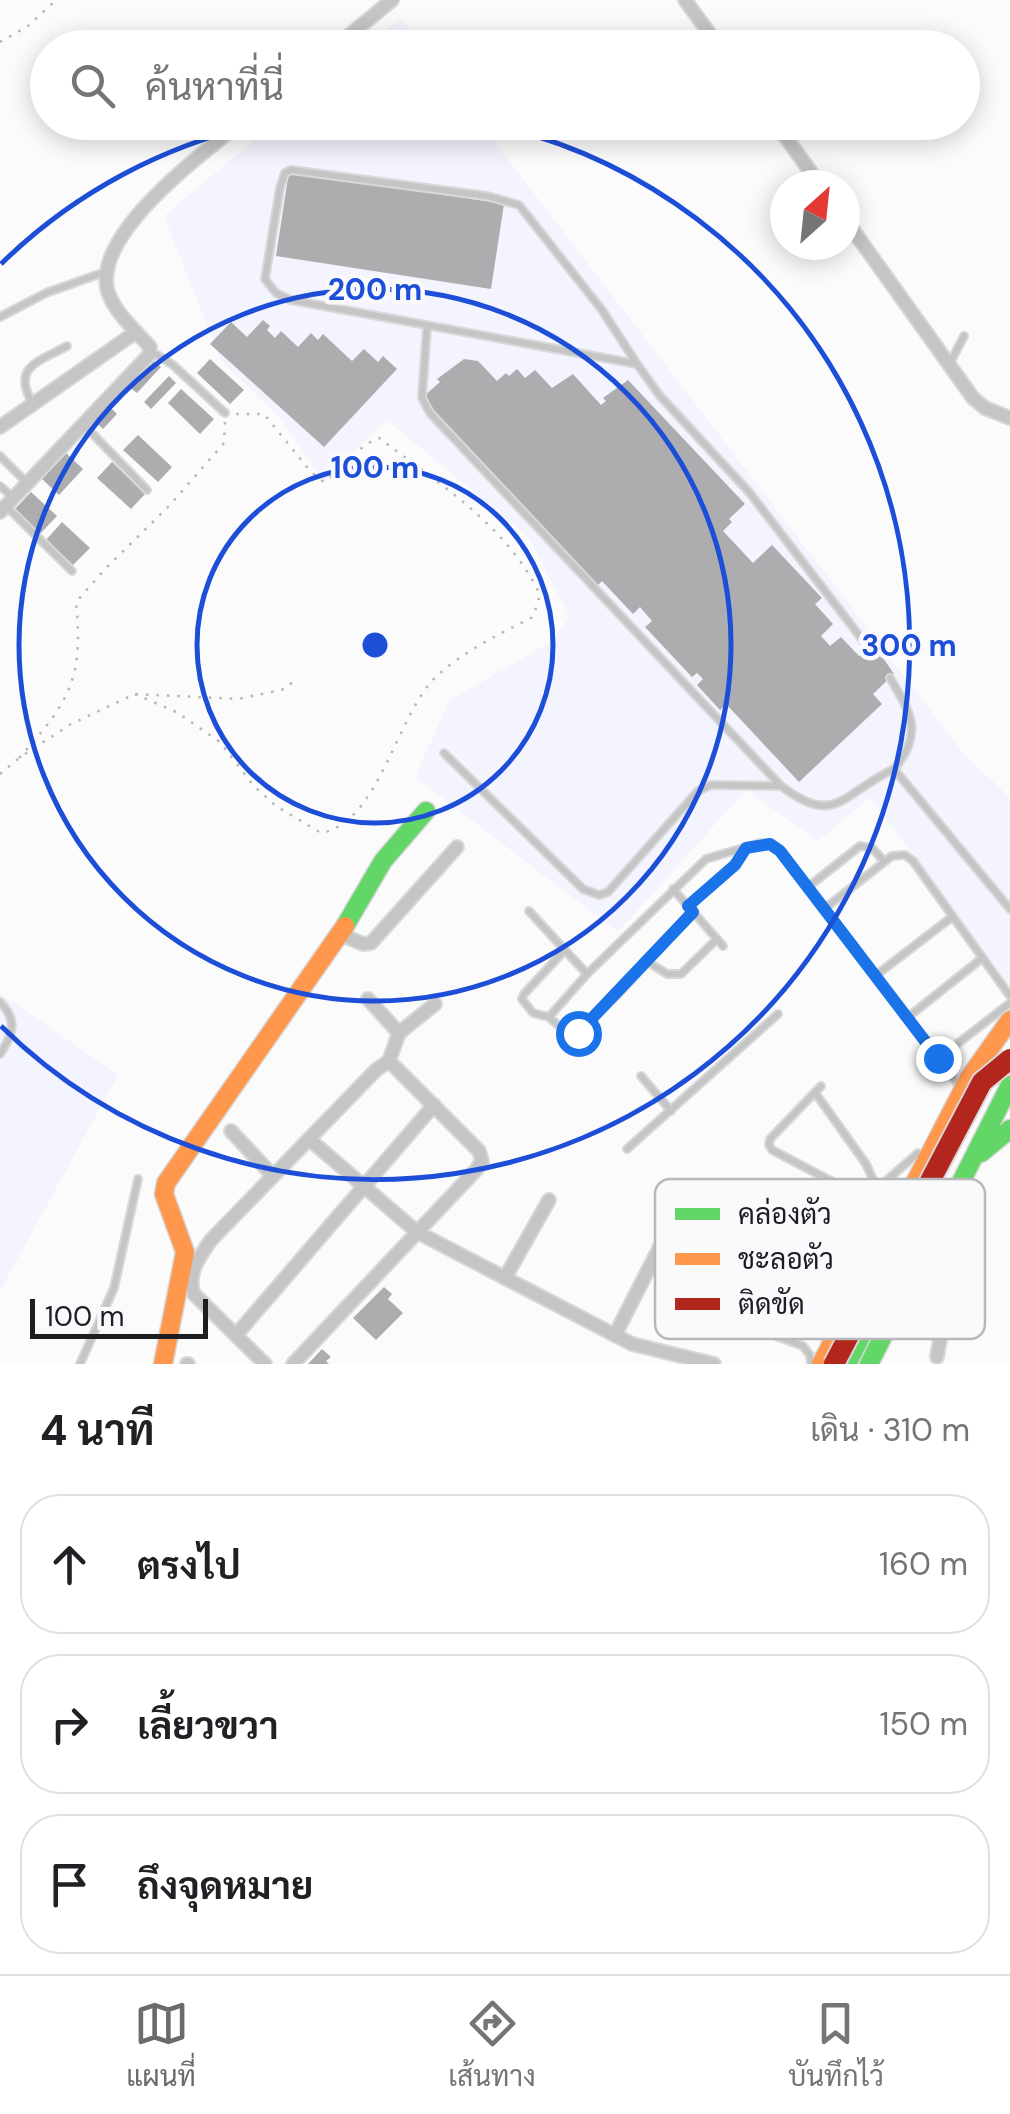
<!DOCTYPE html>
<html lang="th">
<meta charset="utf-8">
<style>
body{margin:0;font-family:"DM Sans",Sarabun,sans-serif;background:#f6f6f6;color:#202124}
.compass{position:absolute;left:770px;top:170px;width:90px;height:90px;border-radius:50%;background:#fff;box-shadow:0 5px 25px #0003;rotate:27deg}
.scale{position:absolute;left:30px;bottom:25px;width:178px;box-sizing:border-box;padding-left:10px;border:5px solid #1d1e22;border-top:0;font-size:28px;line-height:35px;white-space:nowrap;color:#1d1e22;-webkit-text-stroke:8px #fafafd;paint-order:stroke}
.stop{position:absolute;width:30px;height:30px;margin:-22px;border:8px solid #1a73e8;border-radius:50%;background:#fff}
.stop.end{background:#1a73e8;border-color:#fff;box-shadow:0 2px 10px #0008}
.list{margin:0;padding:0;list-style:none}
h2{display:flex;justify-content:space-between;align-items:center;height:130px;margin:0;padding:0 40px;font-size:42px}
h2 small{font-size:32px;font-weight:400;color:#757577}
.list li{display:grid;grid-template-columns:65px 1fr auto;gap:30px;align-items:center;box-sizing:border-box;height:140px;margin:0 20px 20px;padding:0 20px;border:2px solid #e0e0e0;border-radius:40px}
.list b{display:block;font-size:38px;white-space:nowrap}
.list em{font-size:32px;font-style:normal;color:#757577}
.icon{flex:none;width:55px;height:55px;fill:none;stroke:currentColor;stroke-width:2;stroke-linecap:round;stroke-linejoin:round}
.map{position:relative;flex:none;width:1010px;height:1364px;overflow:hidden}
.search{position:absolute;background:#fff;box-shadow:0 5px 25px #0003;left:30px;right:30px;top:30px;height:110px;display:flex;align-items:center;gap:25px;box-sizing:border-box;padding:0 35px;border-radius:55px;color:#757577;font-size:38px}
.sheet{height:610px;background:#fff}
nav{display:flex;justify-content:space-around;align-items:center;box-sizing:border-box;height:140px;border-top:2px solid #e0e0e0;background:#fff;font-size:28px;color:#757577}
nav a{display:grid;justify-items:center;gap:5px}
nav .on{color:#6b6b6e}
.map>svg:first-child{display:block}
.built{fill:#f3f4fe}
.building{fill:#adadb0}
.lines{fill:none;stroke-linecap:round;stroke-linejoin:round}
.lane-casing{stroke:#d7d8d9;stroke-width:10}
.street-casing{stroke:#d7d8d9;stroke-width:16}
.fast-casing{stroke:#d7d8d9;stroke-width:21}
.slow-casing{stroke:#d7d8d9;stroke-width:21}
.path{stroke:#b6b6b6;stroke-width:2.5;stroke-dasharray:2.5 8;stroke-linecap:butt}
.lane{stroke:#c5c5c5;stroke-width:6}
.street{stroke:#c5c5c5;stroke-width:12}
.fast{stroke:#63d668;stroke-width:18}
.slow{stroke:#ff974d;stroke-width:18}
.jam-bridge-casing{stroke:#d7d8d9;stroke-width:24;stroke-linecap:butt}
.jam-bridge{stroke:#b3261e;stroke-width:20}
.route{stroke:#1a73e8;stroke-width:12}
.ring{fill:none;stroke:#1d4ed8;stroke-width:5}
.key{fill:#fafafd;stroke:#b8b8bb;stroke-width:2.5}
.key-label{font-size:28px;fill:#1d1e22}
.centre{fill:#1d4ed8;stroke:#fafafd;stroke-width:5}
.ring-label{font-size:30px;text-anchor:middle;font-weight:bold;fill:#1d4ed8;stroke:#fafafd;stroke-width:9;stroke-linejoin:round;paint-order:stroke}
</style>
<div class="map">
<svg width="1010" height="1364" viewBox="0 0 1010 1364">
<rect width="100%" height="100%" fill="#fbfbfc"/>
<g class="built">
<path d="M400,18L423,47H365Z"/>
<path d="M275,123H480L961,750L1010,798V987L870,797L818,841L746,790L618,932L415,777L449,701L551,642L570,617L529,538L387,420L324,482L281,419L221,361L164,216Z"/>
<path d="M0,993L118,1075L0,1291Z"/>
</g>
<g class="building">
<path d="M289,171L504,204L491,289L276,256Z"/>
<path d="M263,320L270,326L267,330L275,338L281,331L298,347L311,333L318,340L323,334L352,361L364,349L378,362L383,356L397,369L324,447L210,344L231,322L247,337Z"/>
<path d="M210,359L244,390L230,404L197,373Z"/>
<path d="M464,359L478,361L497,381L506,373L509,376L517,369L525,378L535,370L552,388L573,374L601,405L606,401L603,398L628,380L745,504L729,519L732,522L723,531L753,563L772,545L822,598L815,604L833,624L821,636L830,646L841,637L859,656L873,643L894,674L873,694L882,704L799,782L726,704L720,710L697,685L703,679L697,673L692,677L645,627L652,621L640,607L633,614L602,581L598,585L429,405L424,396L440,382L437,379Z"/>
<path d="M154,361L161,367L137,393L129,387Z"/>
<path d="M169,376L176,383L151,409L144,402Z"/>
<path d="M181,389L214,419L200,434L168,403Z"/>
<path d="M110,407L117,414L103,429L96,422Z"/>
<path d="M138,435L172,467L158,482L123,450Z"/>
<path d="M66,453L83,469L59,495L42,479Z"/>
<path d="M112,462L145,494L131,509L97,478Z"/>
<path d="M31,492L57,516L40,534L14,510Z"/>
<path d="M62,522L90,548L73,565L46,540Z"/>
<path d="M384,1287L392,1294L388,1299L403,1313L376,1340L353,1318Z"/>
<path d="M322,1349L331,1357L326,1361L329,1364H308Z"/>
</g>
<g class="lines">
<defs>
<g id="lane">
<path d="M0,317L46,293L105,272"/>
<path d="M427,327L422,398L430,413L781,786C836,828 842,793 894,769"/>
<path d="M151,351L173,365L225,413"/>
<path d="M637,364L602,310L519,205L487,196L291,170L285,173L280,188L265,279L276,293L291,300L637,364L660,396L749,492L868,647"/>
<path d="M949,365L964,336"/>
<path d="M33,404C11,367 38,362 67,346"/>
<path d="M84,425L147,490"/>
<path d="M0,456L27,483"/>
<path d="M0,486L14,498"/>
<path d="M7,507L72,571"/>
<path d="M890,678C911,713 924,734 894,769L1010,909"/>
<path d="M444,753L583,889L599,895L608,892L698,791L711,785L779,786"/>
<path d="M808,887L860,846L872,848L884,861"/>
<path d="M673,889L723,946"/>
<path d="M688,907L735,865L746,848"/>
<path d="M824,909L892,856L905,855L913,861L1010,996"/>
<path d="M529,911L587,974L706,859L760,843L770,844L780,851L961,1088"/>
<path d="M563,952L524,994L522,999L533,1013L549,1017L587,974"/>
<path d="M648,962L667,974H681L717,939"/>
<path d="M875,976L952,917"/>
<path d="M0,1002C18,1020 13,1035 0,1054"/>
<path d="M549,1017L570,1036L578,1033L621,991L693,912"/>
<path d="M907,1018L981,959"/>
<path d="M939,1058L1010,1003"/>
<path d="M641,1076L671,1111"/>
<path d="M821,1086L770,1139L769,1145L772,1150L894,1214"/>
<path d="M816,1094L866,1164L886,1208"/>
<path d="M627,1149L778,1014"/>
<path d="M879,1187L918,1153"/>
<path d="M726,1317L803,1346L810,1355L811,1364"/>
<path d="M80,1364L114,1288L138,1179"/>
</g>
<g id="street">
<path d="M685,0L720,48"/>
<path d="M334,48L392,0"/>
<path d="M775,122L820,185"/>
<path d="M845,219L973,398L985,408L1010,418"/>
<path d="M0,427L136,332"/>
<path d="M0,512L149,355L150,347C136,331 115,313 108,292C91,234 203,154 241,122"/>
<path d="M340,934L363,944L371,943L457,847"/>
<path d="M399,1033L435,1004"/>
<path d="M231,1131L273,1176"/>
<path d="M309,1139L417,1232L632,1344L714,1364"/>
<path d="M505,1278L549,1200"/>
<path d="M905,1315L936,1334L940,1340L937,1357"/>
<path d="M236,1335L434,1105"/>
<path d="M615,1335L672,1223"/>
<path d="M187,1364H188"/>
<path d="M265,1364L194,1294C186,1274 200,1256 211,1240L376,1070L389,1061L399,1033L368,999"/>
<path d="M293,1364L476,1170L482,1161L479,1151L389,1061"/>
</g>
<g id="fast">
<path d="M345,926L383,861L426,811"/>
<path d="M981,1153L1010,1129"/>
<path d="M847,1364L921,1219"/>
<path d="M869,1364L1010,1085"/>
</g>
<g id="slow">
<path d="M163,1364L185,1252L164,1194L166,1183L345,926"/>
<path d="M821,1364L969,1078L1010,1020"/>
</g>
</defs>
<use href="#lane" class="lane-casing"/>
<use href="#street" class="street-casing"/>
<use href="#fast" class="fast-casing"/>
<use href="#slow" class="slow-casing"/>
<g class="path">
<path d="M0,42L28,26L56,0"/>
<path d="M135,694L178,713L220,742L254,786L276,806L321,833C381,822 397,710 439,674C466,650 501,633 533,617L540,595C508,526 438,483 379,438C357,446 344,469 324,482L311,472L264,414H235"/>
<path d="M25,754L71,724L135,694L238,699L285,689L297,678"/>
<path d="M19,758C69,702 84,679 76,602L106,568L170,505L224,443L225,422"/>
<path d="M0,774L18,759"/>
</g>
<use href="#lane" class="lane"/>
<use href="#street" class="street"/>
<use href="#fast" class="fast"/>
<use href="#slow" class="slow"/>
<defs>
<path id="jam-bridge" d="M834,1364L982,1082L1010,1059"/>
</defs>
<use href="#jam-bridge" class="jam-bridge-casing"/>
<use href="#jam-bridge" class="jam-bridge"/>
</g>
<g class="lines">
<path class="route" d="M578,1033L693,912L688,906L735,865L746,848L770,844L780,851L938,1058"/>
</g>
<g class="ring">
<circle cx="375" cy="645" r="178"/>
<circle cx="375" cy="645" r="356"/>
<path d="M1 264A534 534 0 0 1 264 123M486 123A534 534 0 1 1 1 1026"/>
</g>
<rect x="655" y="1179" width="330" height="160" rx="15" class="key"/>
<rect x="675" y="1208" width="45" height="12" fill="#63d668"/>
<rect x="675" y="1253" width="45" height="12" fill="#ff974d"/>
<rect x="675" y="1298" width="45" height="12" fill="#b3261e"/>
<g class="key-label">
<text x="738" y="1224">คล่องตัว</text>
<text x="738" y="1269">ชะลอตัว</text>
<text x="738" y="1314">ติดขัด</text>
</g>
<circle cx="375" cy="645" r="15" class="centre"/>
<g class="ring-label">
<text x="375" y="300">200 m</text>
<text x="375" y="478">100 m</text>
<text x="909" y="656">300 m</text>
</g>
</svg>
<svg class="compass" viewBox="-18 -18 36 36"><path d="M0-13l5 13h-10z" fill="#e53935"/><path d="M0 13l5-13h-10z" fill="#757577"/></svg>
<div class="scale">100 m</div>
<div class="stop" style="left:578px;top:1033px"></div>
<div class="stop end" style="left:938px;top:1058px"></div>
<div class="search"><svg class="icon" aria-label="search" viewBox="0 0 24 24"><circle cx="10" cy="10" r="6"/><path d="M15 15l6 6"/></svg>ค้นหาที่นี่</div>
</div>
<section class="sheet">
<h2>4 นาที<small>เดิน · 310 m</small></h2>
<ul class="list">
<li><svg class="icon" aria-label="ahead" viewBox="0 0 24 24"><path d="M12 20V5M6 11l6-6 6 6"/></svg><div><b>ตรงไป</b></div><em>160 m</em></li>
<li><svg class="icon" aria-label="right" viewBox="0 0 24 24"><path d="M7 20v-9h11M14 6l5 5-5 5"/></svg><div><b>เลี้ยวขวา</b></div><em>150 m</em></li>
<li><svg class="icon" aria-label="arrive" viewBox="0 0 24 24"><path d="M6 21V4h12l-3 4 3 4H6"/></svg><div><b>ถึงจุดหมาย</b></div></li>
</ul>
</section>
<nav>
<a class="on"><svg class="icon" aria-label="map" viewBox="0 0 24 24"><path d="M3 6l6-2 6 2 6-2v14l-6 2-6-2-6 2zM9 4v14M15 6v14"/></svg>แผนที่</a>
<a><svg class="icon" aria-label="directions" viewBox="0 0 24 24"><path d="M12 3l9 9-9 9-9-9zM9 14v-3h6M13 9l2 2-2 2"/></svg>เส้นทาง</a>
<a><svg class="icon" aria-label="saved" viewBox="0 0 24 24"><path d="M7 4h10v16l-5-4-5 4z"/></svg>บันทึกไว้</a>
</nav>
